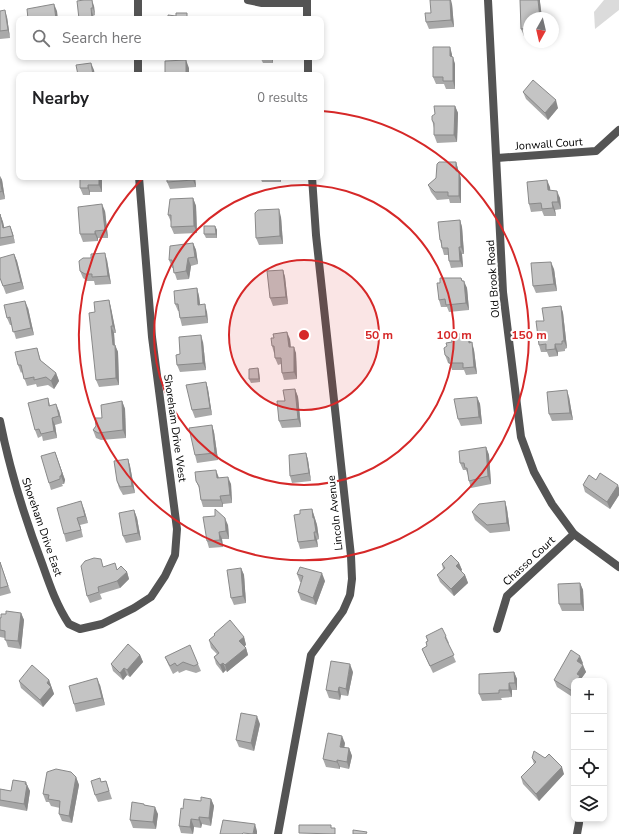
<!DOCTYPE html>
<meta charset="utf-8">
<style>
body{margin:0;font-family:"Nunito Sans",sans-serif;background:#f6f6f6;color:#202124}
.controls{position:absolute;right:12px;bottom:12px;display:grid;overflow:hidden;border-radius:8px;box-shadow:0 2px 6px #0003}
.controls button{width:36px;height:36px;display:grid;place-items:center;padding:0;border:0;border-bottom:1px solid #e0e0e0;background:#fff;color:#202124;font:20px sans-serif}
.compass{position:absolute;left:523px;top:12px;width:36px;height:36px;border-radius:50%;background:#fff;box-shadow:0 2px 6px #0003;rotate:188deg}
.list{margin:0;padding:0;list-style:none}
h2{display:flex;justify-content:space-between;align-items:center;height:52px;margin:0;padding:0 16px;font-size:17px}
h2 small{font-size:13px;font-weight:400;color:#757577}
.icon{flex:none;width:22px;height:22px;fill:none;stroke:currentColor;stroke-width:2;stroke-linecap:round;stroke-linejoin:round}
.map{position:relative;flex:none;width:619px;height:834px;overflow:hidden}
.search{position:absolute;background:#fff;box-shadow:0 2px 6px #0003;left:16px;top:16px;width:308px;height:44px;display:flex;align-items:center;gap:10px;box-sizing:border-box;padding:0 14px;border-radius:8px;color:#757577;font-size:15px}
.panel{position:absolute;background:#fff;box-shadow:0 2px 6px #0003;left:16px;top:72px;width:308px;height:108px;border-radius:8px}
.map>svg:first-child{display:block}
.green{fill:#dbdbdb}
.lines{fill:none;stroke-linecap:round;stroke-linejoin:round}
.minor{stroke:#545454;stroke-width:8}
.wall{fill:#a9a9a9}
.shaded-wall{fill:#898989}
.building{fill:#c4c4c4;stroke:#898989}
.ring{fill:none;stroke:#d62828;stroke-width:2}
.labels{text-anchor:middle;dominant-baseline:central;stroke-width:4;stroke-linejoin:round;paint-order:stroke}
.street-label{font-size:11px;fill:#000;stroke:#fff}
.centre{fill:#d62828;stroke:#fff;stroke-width:2}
.ring-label{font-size:12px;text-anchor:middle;font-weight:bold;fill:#d62828;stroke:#fff;stroke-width:4;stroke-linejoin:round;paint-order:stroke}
</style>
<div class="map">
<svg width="619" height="834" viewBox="0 0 619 834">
<rect width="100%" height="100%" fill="#fff"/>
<path class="green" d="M604,0H619V10L595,29L594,12Z"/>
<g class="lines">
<g class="minor">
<path d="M138,0V19"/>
<path d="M248,0L262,3H307"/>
<path d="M307,0V19"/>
<path d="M488,0L503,292L521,437L534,472L552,504L574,534L619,567"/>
<path d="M138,57V75"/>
<path d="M308,57V75"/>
<path d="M497,158L596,151L619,130"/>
<path d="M0,421C10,471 25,519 43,566C50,586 57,606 69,624L80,629L102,624L134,608L151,597L165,576L175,555L177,529L152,337L139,177"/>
<path d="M497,629L507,596L574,534"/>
<path d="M278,834L311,655L343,611L350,595L352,579L351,556L316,235L312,177"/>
<path d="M577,834L579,823"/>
</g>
</g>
<g class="wall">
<path d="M520,0H540V2L542,18H529V36H524L521,29Z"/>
<path d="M77,1L94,6L95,15L93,16Z"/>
<path d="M452,4L454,27L429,29L426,22Z"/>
<path d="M0,11L7,17L10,38L0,39Z"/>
<path d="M452,54V57L455,64V89H446L444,84H436L433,77Z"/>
<path d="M257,57H273V63H263L261,59H258Z"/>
<path d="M523,92L558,108L548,120L526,99Z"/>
<path d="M455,106L458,113L457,142L437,143L434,135V128L432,120Z"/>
<path d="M456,162L461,179V203H450L449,199L437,200L431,192L428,185Z"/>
<path d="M0,176L2,180L5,199L0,200Z"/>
<path d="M102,177V192H90V195H83L80,188Z"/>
<path d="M195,177L196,187L170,189L167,182Z"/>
<path d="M260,177H281V182H262Z"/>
<path d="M547,180L550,190L560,198L561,209L555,210L556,216H544L542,211L531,212L529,204Z"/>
<path d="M193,198L196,206L197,233L174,234L171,227V222L168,215Z"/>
<path d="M105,211L108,238H98V241L83,242L80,234Z"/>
<path d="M0,214L3,222L4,228L10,226L13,234L15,243L0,246Z"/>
<path d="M281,217L283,244L259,245L256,238Z"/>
<path d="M460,220L462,227L464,254H462L463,267L451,268L449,261L448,255H444L440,240Z"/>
<path d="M215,226L217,230V238H206L204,234Z"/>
<path d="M193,243L196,250L198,264L191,266L189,279L177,280L173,268H172L169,260Z"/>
<path d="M14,254L17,261L24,289L6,294L0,278Z"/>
<path d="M107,260L111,284L95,285L94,281H87L83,278L80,271Z"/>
<path d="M554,269L557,291L536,293L533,286Z"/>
<path d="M283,270L285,277L288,304L273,306L270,298Z"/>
<path d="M461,278L467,288L469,310L449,312L447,307H441L439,300L440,283Z"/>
<path d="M197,288L199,296L200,305L207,312L208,323L182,326L180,318L179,311H178L175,304Z"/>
<path d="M109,300L111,308L116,333H114L115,345L118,352L119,385L99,387L96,380L95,312Z"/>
<path d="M561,306L563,313L567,348L565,349V351L558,352V356L549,357L547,352H541L539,345L544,321Z"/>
<path d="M28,308L34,335L16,339L12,325H10L7,318Z"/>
<path d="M468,333L471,342L474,350L477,374L466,375L464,370H452L450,364L448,363L445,355L452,342Z"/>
<path d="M290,339L291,347L296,353L297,379L284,380L282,373L281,364L278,365L275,358V353H274L272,346Z"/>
<path d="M203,342L206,370L180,372L177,365L180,354Z"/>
<path d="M37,348L41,361L56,373L59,381L54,389L48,385L37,387L36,384L27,386L22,372L21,373L18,365Z"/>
<path d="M258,368L259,371L260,382L251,383L249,379Z"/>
<path d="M206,382L208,389L212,415L195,418L192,410Z"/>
<path d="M295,389L298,397L301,427L282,428L279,421L285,401Z"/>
<path d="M477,397L480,404L482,424L461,426L458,419Z"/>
<path d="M569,397L573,420L552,421L549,414Z"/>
<path d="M48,398L50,405L59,411L62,423L55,425L57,438L43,441L42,436L38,438L35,430Z"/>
<path d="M122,401L125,409L126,438L101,440L96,438L93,430L102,418Z"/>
<path d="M212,425L214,432L218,460L197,463L195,455Z"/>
<path d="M486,447L489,455L491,484L471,488L469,481L468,475L466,470H463L460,463Z"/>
<path d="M55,452L65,480L64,484H62L63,486L51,490L49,483Z"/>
<path d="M306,453L308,460L311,481L292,483L290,476Z"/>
<path d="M128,459L130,466L135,493L123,495L119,488L117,481Z"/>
<path d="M219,478L231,484L232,503L223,504V507H203L201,500L200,490L196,481Z"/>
<path d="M596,480L619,488V495L610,509L585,492L583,485Z"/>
<path d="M505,501L507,509L510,531L490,533L475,520L472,512Z"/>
<path d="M84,509L88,523L80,525L83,537L66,542L64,534Z"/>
<path d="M312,509L317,525L319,539L317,540L318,547L300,549L298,542L300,514Z"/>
<path d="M134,510L137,518L141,540L126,543L123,536Z"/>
<path d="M228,525L229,539H222L223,547L209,548L207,541Z"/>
<path d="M0,562L11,593L0,596Z"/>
<path d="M459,563L462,570L461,571L465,575L468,583L454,596L440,582L437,575L443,569L442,564Z"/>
<path d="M104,567L117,569L127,572L129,579L120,588L100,594L102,599L90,603L87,596Z"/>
<path d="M241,568L244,575L246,603L234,605L231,598Z"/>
<path d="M297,574L325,581L316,605L301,600L298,592L301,582H300Z"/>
<path d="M580,583L583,590L584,611H562L559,604Z"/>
<path d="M21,613L24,620L21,649L8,647L5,638L0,637V618L6,614Z"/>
<path d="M214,634L244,637L246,645L244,646L246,648L248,655L227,672L226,670L223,673L216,664L214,657L217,654L211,648L209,640L214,636Z"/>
<path d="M426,636H446L449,643L448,644L456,662L433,673L425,656L422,649L427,646L426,642L428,641Z"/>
<path d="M140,655L143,662L130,677L127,675L123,680L113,671L111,664Z"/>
<path d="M165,657L198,664L201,671L196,673L186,670L179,673L178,671L173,674L168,664Z"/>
<path d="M583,663L582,664L586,672L581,679L582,681H574V698L557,687L554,680Z"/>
<path d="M353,672L348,696L341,695L340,700L329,698L326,690Z"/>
<path d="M514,672L517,679V690H512V697L501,698L502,700L482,701L479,694Z"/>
<path d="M49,680L54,694L43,707L21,688L19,681Z"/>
<path d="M100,685L105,705L76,712L74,704Z"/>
<path d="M260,724L254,751L239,747L236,740Z"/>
<path d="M345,743L344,748H349L352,756L349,769L340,767V769L326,767L323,759Z"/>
<path d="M532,758L564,774L539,801L523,784L521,777L534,764Z"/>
<path d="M76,777L79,785L72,823L62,821L59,814L60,808L51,806L49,802H46L43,794Z"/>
<path d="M106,781L112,799L98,802L95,795L101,782Z"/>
<path d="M26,782L27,785L30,791L27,811L0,806V789L11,791Z"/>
<path d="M211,799L214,806L211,826L202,824L201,828L194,827L193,834L181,833L179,826L183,809L201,801Z"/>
<path d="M145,805L158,814L156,829L133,828L130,820Z"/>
</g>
<g class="shaded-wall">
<path d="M92,0L94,6L95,15L93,8Z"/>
<path d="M450,0H451L452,4L454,27L451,20Z"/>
<path d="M538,0H540V2L542,18H540Z"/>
<path d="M54,4L57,11L58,19H56Z"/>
<path d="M91,8L93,16L94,19H92Z"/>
<path d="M5,10L7,17L10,38L8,30Z"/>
<path d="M450,47L452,54V64L450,56Z"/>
<path d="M271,57H273V63Z"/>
<path d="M453,57L455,64V89L453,81Z"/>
<path d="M186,60L189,68V75H186Z"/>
<path d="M91,63L94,70L95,75H93Z"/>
<path d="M556,100L558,108L548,120L545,113Z"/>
<path d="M455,106L458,113L457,142L454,135Z"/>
<path d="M456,162L458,169V179L456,171Z"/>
<path d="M459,171L461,179V203L459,196Z"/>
<path d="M0,176L2,180L5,199L2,191Z"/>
<path d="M99,177H102V192L99,185Z"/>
<path d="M193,177H195L196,187L193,180Z"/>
<path d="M279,177H281V182Z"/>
<path d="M547,180L550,187L551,197L548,190Z"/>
<path d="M88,185L90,192V195L88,188Z"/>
<path d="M557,191L560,198L561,209L558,202Z"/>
<path d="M193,198L196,206L197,233L194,226Z"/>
<path d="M552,202L555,210L556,216L553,208Z"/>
<path d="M102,204L105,211L108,238L105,230Z"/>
<path d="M279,209L281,217L283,244L280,236Z"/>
<path d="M0,214L3,222L6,235L3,228Z"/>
<path d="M460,220L462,227L464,254L461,247Z"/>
<path d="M10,226L13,234L15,243L13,236Z"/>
<path d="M215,226L217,230V238L216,234Z"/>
<path d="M95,231L98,238V241L95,234Z"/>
<path d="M193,243L196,250L198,264L195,257Z"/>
<path d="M459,247L462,254L463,267L460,261Z"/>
<path d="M105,253L107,260L111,284L108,276Z"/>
<path d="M14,254L17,261L24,289L21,282Z"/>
<path d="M188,258L191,266L189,279L186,271Z"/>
<path d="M551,262L554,269L557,291L554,284Z"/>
<path d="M283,270L285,277L288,304L286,297Z"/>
<path d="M464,281L467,288L469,310L466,303Z"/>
<path d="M197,288L199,296L201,312L198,305Z"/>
<path d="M109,300L111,308L116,333L113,326Z"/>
<path d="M25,301L28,308L34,335L31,328Z"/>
<path d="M205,304L207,312L208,323L206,316Z"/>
<path d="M561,306L563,313L567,348L564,341Z"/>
<path d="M111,326L114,333L115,353L113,345Z"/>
<path d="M287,332L290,339L291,354L289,347Z"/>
<path d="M468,333L470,341L471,350L469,343Z"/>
<path d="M201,335L203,342L206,370L203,363Z"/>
<path d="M472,342L474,350L477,374L474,367Z"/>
<path d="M555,344L558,352V356L555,349Z"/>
<path d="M115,345L118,352L119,385L116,378Z"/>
<path d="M294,347L296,353L297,379L294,372Z"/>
<path d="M258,368L259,371L260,382L259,379Z"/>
<path d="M56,373L59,381L54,389L51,381Z"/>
<path d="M206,382L208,389L212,415L210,408Z"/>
<path d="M295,389L298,397L301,427L298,419Z"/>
<path d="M567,390L569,397L573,420L570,413Z"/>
<path d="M477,397L480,404L482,424L479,417Z"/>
<path d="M122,401L125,409L126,438L123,430Z"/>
<path d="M56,404L59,411L62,423L59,416Z"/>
<path d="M52,418L55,425L57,438L54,431Z"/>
<path d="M212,425L214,432L218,460L215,453Z"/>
<path d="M486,447L489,455L491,484L488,476Z"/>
<path d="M55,452L65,480L64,484L61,476Z"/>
<path d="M306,453L308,460L311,481L309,473Z"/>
<path d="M128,459L130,466L135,493L132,486Z"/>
<path d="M216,470L219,478H217Z"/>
<path d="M228,477L231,484L232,503L230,495Z"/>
<path d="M618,485L619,488V495L610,509L607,502Z"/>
<path d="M220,496L223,504V507L221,500Z"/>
<path d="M81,501L84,509L88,523L85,516Z"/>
<path d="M505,501L507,509L510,531L507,523Z"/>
<path d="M312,509L317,525L319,539L316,532L313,518Z"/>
<path d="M134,510L137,518L141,540L138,533Z"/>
<path d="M77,518L80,525L83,537L81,530Z"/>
<path d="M225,518L228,525L229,539L226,531Z"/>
<path d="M219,532L222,539L223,547L220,540Z"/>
<path d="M314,532L317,540L318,547L315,540Z"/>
<path d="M459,563L462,570L459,573L456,566Z"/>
<path d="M241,568L244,575L246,603L243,596Z"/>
<path d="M127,572L129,579L120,588L117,581Z"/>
<path d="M322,573L325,581L316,605L313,598Z"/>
<path d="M465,575L468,583L454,596L451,589Z"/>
<path d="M580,583L583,590L584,611L581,604Z"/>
<path d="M21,613L24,620L21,649L18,641Z"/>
<path d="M244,637L246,645L242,648L239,641Z"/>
<path d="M246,648L248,655L227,672L225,665Z"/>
<path d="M140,655L143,662L130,677L127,670Z"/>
<path d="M580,656L583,663L580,668L577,661Z"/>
<path d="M223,663L226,670L223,673L220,665Z"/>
<path d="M350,664L353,672L348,696L346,689Z"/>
<path d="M583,665L586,672L581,679L582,681H577V674Z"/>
<path d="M124,668L127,675L123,680L120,673Z"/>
<path d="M514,672L517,679V690L515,683Z"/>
<path d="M97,678L100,685L105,705L102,698Z"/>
<path d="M49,680L54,694L43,707L40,700L47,683Z"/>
<path d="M509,683L512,690V697L509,690Z"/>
<path d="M339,687L341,695L340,700L338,692Z"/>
<path d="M257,716L260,724L254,751L251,743Z"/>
<path d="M342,736L345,743L343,754L340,747Z"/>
<path d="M349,748L352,756L349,769L347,762Z"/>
<path d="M337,760L340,767V769L337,762Z"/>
<path d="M562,767L564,774L539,801L536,794Z"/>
<path d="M76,777L79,785L72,823L69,816Z"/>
<path d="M26,782L27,786V785L30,791L27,811L24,804Z"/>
<path d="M211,799L214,806L211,826L209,818Z"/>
<path d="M155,807L158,814L156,829L153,822Z"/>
<path d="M199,817L202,824L201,828L199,820Z"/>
<path d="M191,819L194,827L193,834L190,827Z"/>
<path d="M255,824L257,831V834H253Z"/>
</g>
<g class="building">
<path d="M84,0H92L93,8H91L92,19H79L77,1Z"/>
<path d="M430,0H450L451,20L426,22L425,13H431Z"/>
<path d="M520,0H538L540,18H529V28L521,29Z"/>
<path d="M54,4L56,19H28L27,9Z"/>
<path d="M5,10L8,30L0,31V11Z"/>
<path d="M176,13H187V18L194,19H168V15L176,16Z"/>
<path d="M433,47H450V56L453,57V81H443V77H433Z"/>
<path d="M186,60V75H169V73H165V61Z"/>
<path d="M91,63L93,75H78L76,65Z"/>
<path d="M533,80L556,100L545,113L523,92Z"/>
<path d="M434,106H455L454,135H434V123L432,120V116L435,114Z"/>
<path d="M439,162H456V171H459V196H448V192H435L428,185L436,178L437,164Z"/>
<path d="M80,177H99V185H88V188H80Z"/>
<path d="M167,177H193V180L167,182Z"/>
<path d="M0,179L2,191L0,192Z"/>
<path d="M547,180L548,190L557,191L558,202H552L553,208L542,209L541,203L529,204L527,182Z"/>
<path d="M193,198L194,226L171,227V215H168L170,199Z"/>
<path d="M102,204L105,230L95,231V234H80L78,207Z"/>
<path d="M279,209L280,236L256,238L255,213L258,210Z"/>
<path d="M0,214L3,228L10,226L13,236L0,238Z"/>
<path d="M460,220L461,247H459L460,261H449L448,248H442L441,240H440L438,222Z"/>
<path d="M204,226H215L216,234H204Z"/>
<path d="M193,243L195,257L188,258L186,271L174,273L172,260H169L170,246Z"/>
<path d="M105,253L108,276L92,277V274H85L80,271L79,261L83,258H91V254Z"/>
<path d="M14,254L21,282L3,286L0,278V258Z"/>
<path d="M551,262L554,284L533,286L531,263Z"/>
<path d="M283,270L286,297L270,298L267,271Z"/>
<path d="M440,278H461L462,281H464L466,303L446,305L445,299L439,300L437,283H440Z"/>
<path d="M197,288L198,305L205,304L206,316L180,318L178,304H175L174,291Z"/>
<path d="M109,300L113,326H111L113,345H115L116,378L96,380L89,313L95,312L94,302Z"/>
<path d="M25,301L31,328L13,332L10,317L7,318L4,305Z"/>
<path d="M561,306L564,341H562V344H555V349L546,350V344L539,345L536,321H544L542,308Z"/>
<path d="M287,332L289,347H294V372L282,373L281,358H275L274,346H272L271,338H274L273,334Z"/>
<path d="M468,333L469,343L472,342L474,367L463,368V363H449V358L445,355L444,348L447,346L446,343L452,342L451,335Z"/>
<path d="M201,335L203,363L177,365L176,355L180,354L179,337Z"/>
<path d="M37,348L40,360L56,373L51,381L46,377L34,380V377L24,379L21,365H18L15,352Z"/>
<path d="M258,368L259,379H249V369Z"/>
<path d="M206,382L210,408L192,410L186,385Z"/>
<path d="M295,389L298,419L279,421L277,401H285L283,390Z"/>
<path d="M567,390L570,413L549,414L547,392Z"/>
<path d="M477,397L479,417L458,419L454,399Z"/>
<path d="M48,398L49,406L56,404L59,416L52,418L54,431L41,434L39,429L35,430L28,403Z"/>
<path d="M122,401L123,430L98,433L93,430L96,426L95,418H102L101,405Z"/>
<path d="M212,425L215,453L195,455L189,428Z"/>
<path d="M486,447L488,476L469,481L467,468H465L464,463H460L459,451Z"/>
<path d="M55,452L62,473L61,476H60V479L49,483L41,456Z"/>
<path d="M306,453L309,473L290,476L289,455Z"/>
<path d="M128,459L132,486L120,487L117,481L114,461Z"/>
<path d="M216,470L217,478L228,477L230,495L220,496L221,500H201L199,486L196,481L195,472Z"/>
<path d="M600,473L618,485L607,502L583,485L589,475L596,480Z"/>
<path d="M81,501L85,516L77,518L81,530L64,534L57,508Z"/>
<path d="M505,501L507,523L487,525L472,512L479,504Z"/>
<path d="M215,509L225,518L226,531L219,532L220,540L207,541L203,517L215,516Z"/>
<path d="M312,509L313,518H314L316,532H314L315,540L298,542L294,515L300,514V510Z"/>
<path d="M134,510L138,533L123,536L119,513Z"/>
<path d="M451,555L459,563L456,566L465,575L451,589L437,575L445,568L442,564Z"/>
<path d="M94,558L101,559L103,567L115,563L117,570L121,566L127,572L117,581L98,587L99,592L87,596L81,566L85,561Z"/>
<path d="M0,562L8,586L0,588Z"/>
<path d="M300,567L322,573L313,598L298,592L303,576L297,574Z"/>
<path d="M241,568L243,596L231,598L227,570Z"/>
<path d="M580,583L581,604H559L558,584Z"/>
<path d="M6,611L21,613L18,641L5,640V631L0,630V618H1V614H6Z"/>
<path d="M230,620L244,637L239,641L246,648L225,665L223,663L220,665L214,657L219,653L209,640L215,635L214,634Z"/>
<path d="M442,628L446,636L445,637L454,655L430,666L422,649L427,646L426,642L428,641L426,636Z"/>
<path d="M128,644L140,655L127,670L124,668L120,673L111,664Z"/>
<path d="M190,645L198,664L194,666L183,662L177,666L175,663L170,666L165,657Z"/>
<path d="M571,650L580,656L577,661L583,665L577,674L580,676L577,681H578H574V692L554,680Z"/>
<path d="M331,661L350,664L346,689L339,687L338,692L326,690Z"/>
<path d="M32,665L49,680L47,683L51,687L40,700L19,681Z"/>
<path d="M514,672L515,683H509V690H499V693L479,694V674Z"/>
<path d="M97,678L102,698L74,704L69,686Z"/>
<path d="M241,713L257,716L251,743L236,740Z"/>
<path d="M328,733L342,736L340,747L349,748L347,762L337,760V762L323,759Z"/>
<path d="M534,751L545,758L549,754L562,767L536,794L521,777L536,762L532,758Z"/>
<path d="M56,769L71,772L76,777L69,816L59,814L60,801L48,799L49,795L43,794L47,772Z"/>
<path d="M100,778L101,782L106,781L109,791L95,795L91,781Z"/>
<path d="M13,780L26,782L25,784L27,785L24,804L0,800V789L11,791Z"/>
<path d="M201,797L211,799L209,818L199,817V820L191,819L190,827L179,826L181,808L183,809L184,799L201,801Z"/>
<path d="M132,802L144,804V805L155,807L153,822L130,820Z"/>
<path d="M223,820L255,824L253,834L243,833L242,834H220Z"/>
<path d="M299,825H331V828H335V834L299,833Z"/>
<path d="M353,830L367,832L366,834H353Z"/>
</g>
<circle cx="304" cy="335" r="75" fill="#d62828" fill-opacity=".12"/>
<g class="ring">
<circle cx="304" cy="335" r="75"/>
<circle cx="304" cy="335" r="150"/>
<path d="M322 111A225 225 0 1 1 144 177"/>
</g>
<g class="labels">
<g class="street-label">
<text transform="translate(549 144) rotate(-4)">Jonwall Court</text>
<text transform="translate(493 279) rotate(-94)">Old Brook Road</text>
<text transform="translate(175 428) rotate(82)">Shoreham Drive West</text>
<text transform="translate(335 513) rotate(-96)">Lincoln Avenue</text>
<text transform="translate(42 527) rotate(71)">Shoreham Drive East</text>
<text transform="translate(529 561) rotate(-43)">Chasso Court</text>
</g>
</g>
<circle cx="304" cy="335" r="6" class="centre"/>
<g class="ring-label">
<text x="379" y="339">50 m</text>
<text x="454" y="339">100 m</text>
<text x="529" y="339">150 m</text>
</g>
</svg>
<div class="controls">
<button>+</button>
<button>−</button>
<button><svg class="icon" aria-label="locate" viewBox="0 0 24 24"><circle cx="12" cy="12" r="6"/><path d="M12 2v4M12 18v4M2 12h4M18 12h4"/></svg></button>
<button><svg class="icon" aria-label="layers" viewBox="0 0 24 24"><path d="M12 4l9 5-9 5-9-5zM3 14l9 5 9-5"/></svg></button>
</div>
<svg class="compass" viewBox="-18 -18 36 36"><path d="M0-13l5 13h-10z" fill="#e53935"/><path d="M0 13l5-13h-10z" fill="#757577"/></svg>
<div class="search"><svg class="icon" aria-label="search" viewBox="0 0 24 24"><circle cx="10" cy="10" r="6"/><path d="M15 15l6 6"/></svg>Search here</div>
<section class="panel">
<h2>Nearby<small>0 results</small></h2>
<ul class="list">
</ul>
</section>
</div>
